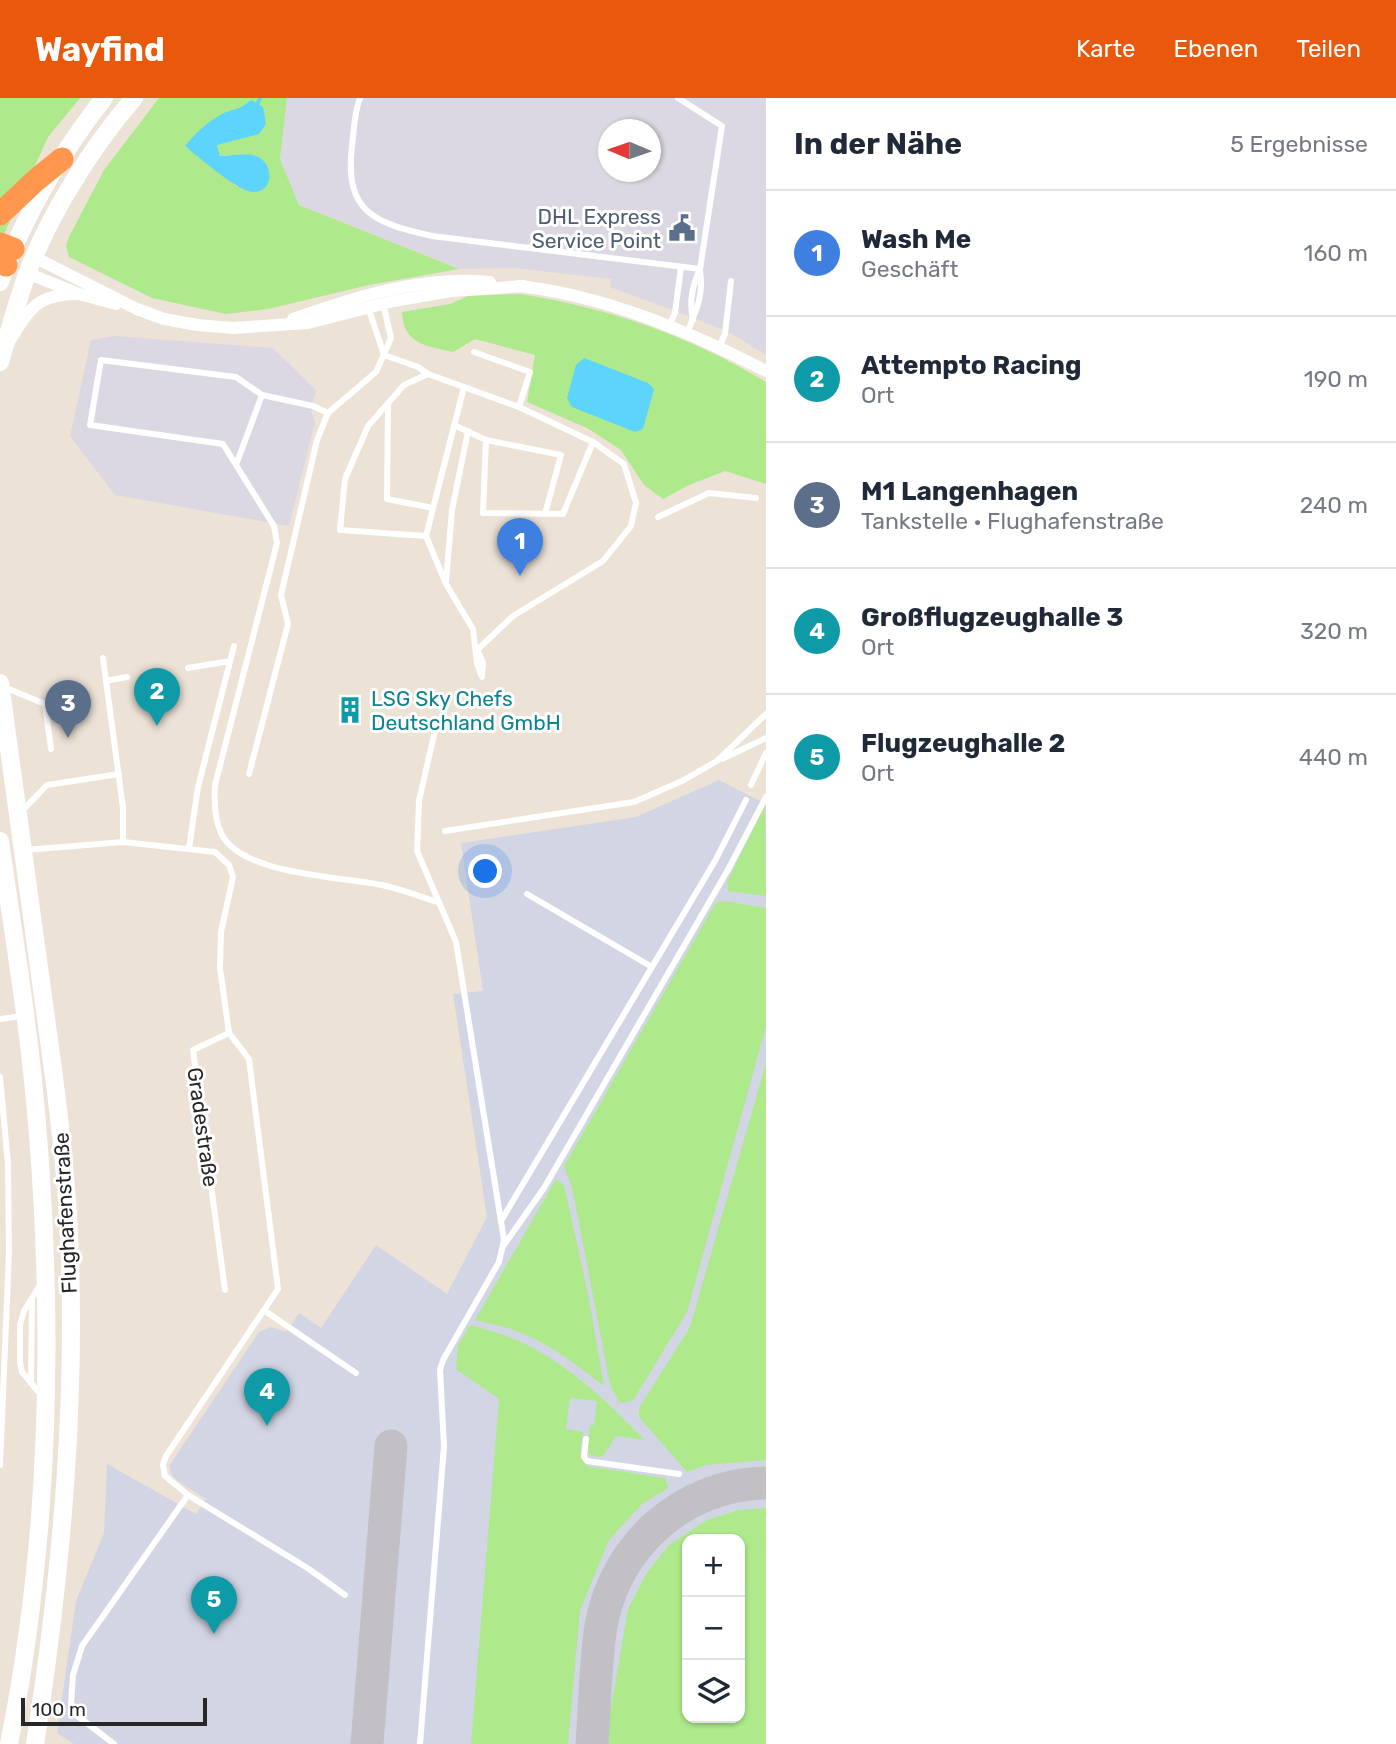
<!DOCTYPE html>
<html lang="de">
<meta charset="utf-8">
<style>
body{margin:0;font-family:Rubik,sans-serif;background:#f6f6f7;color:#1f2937}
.controls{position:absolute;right:21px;bottom:21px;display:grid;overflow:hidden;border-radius:14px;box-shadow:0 2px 5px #0004}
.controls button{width:63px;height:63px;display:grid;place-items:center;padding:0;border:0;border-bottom:2px solid #e0e1e3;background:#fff;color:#1f2937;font:35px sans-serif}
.compass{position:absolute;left:598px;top:21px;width:63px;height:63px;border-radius:50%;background:#fff;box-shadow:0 2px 5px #0004;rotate:272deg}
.scale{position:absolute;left:21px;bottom:18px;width:186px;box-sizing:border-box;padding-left:7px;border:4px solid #272727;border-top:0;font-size:19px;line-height:24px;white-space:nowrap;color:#272727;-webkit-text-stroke:5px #fff;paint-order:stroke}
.you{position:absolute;left:486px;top:774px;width:24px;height:24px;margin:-18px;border:5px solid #fff;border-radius:50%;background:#1a73e8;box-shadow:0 0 0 10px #1a73e833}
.badge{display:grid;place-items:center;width:46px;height:46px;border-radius:50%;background:#ea580c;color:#fff;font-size:23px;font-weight:700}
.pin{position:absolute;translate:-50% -58px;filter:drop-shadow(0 2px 4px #0008)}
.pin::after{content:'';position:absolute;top:37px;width:24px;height:21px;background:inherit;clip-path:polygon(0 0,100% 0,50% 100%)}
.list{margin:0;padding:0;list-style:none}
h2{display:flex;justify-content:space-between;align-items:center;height:91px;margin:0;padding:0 28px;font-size:30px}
h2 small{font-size:23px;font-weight:400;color:#747a83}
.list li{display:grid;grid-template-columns:46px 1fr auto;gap:21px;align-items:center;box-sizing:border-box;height:126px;padding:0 28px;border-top:2px solid #e0e1e3}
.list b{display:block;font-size:26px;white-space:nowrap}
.list p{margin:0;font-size:23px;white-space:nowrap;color:#747a83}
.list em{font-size:23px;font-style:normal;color:#747a83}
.icon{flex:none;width:38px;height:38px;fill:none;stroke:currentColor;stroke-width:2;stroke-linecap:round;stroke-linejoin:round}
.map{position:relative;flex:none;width:766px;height:1646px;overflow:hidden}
header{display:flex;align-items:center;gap:42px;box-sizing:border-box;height:98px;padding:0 35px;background:#ea580c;color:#fff}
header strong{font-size:33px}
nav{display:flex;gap:38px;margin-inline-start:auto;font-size:24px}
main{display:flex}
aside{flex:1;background:#fff}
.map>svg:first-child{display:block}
.industrial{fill:#dbd8e3;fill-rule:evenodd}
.airport{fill:#d2d6e4;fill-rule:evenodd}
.green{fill:#aee98c;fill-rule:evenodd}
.water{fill:#5cd4fb}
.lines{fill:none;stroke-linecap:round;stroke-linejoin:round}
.stream{stroke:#5cd4fb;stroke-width:3.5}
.taxiway{stroke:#c2c0c5;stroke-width:33}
.lane{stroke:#fff;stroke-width:6}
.street{stroke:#fff;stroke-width:12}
.secondary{stroke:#fff;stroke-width:18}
.highway{stroke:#ff974e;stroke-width:23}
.labels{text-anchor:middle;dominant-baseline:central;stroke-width:6;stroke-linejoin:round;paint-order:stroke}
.service-label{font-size:21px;fill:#4e5e75;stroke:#fff;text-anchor:end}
.culture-label{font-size:21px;fill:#0d838f;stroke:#fff;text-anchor:start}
.street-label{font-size:21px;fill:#272727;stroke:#fff}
</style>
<header>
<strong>Wayfind</strong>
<nav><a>Karte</a><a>Ebenen</a><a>Teilen</a></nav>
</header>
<main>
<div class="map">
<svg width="766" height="1646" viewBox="0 0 766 1646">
<rect width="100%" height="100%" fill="#ece2d6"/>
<g class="industrial">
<path d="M287,0H766V257L734,237L702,223L610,189L611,181L515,170L459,171L299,107L280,61ZM608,32H650V74H608Z"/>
<path d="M115,238L273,250L316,292L311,313L315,324L289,428L115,397L70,338L91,242Z"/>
</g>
<path class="airport" d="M719,682L766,706V1646H74L57,1635L76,1503L104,1435L107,1366L196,1416L206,1401L178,1383L172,1377L169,1368L259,1234L271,1229L286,1234L299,1215L321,1230L376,1147L447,1196L487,1119L453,896L483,893L461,745L636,719ZM687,1441H740V1620H687Z"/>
<g class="green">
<path d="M0,0H80L48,39L0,145Z"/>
<path d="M159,0H287L280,61L299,107L459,171L369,187L268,211L226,216L152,200L69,159L66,148L69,139L104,72ZM251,2L227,43L217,47L220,58L242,56L256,58L238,89L185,48L223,16L240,12Z"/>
<path d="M519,196C607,209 689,238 766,284V386L725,373L689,387L663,401L644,387L621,352L587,330L527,304L535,257L475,241L453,254C428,248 403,247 402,214L450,206L468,198Z"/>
<path d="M765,707L766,798L728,793L727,784Z"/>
<path d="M723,803L766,810V928L687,1214L634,1301L625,1305L619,1304L610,1286L572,1089L564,1068L715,806Z"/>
<path d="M766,965V1362L706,1367L687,1374L639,1319V1310L690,1229Z"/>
<path d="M556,1081L564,1087L588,1196L604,1288C578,1268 550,1246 519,1234C505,1228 490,1226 475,1222Z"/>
<path d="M470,1227C484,1231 499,1235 512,1240C565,1262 605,1302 645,1342L616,1338L604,1357L599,1359L590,1357L587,1352L590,1327H594L597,1303L570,1300L566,1331L583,1334L580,1356L586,1368L665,1380L668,1390L642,1406L609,1442L580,1512L568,1646H471L499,1301L456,1271L458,1247Z"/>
<path d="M766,1410V1646H608L610,1615L628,1511L646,1476L669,1447L707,1422L739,1412ZM687,1441H740V1620H687Z"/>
</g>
<g class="water">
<path d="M251,2L263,9L266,26L259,36L217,47L220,58C232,58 242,55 253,57C277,63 274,100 248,93C234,89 198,59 185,48C195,36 206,25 220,17C233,10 237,14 251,2Z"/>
<path d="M584,260L648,285L654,291L643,331L635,334L572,309L567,300L576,267Z"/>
</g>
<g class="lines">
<path class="stream" d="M258,5L260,0"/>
<g class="taxiway">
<path d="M367,1646L391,1348"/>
<path d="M592,1646C595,1607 595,1566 601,1528C615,1447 684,1386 766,1385"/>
</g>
<g class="lane">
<path d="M360,0C354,15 354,32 352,48C344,115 375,125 432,138L700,171"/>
<path d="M678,0L722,28L700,171C692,189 689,203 693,222"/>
<path d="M368,209L384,257"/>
<path d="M669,228L675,215L681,169"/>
<path d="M687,235C696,213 704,197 700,173"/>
<path d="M719,249L725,236L731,183"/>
<path d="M474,254L530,274L519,309"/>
<path d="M384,257L418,269L428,276L404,287L368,328L345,381L340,432L426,438L446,486L473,531L477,566L482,579"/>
<path d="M428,276L519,309L593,344L624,366L636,405L631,428L603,463L513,518L477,552"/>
<path d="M262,297L313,308L328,315"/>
<path d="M388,306L387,401L433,410"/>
<path d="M454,327L486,342L561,357L545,416"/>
<path d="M486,342L483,415L563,416L593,344"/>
<path d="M236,367L262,297L236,279L101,262L90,327L223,346L274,428L277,445L215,687C214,703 214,720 221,735C241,778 344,778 386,788C404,792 421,799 438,804"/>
<path d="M658,419L709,395L756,400"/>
<path d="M426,438L464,289"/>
<path d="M446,483L452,412L468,333"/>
<path d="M478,553L483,565L482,576"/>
<path d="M103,560L123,710V744"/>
<path d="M188,570L230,563"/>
<path d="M106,583L127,579"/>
<path d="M4,589L45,606L51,651"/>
<path d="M722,661L766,640"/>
<path d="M249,676L288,526L281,497L317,342L328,315L376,274L391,240L383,205"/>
<path d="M751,687L766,655"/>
<path d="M22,713L47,687L119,676"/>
<path d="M445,733L634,704L682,683L717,663L766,616"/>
<path d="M189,750L198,689L234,548"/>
<path d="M25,752L123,744L215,754L229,767L233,779L221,834L220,870L229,935L193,952L225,1192"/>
<path d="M527,796L652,869"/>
<path d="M0,921L22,918"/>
<path d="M229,935L249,961L278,1191L166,1358L163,1367L165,1378L188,1397L309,1471L345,1497"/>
<path d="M0,979L8,1066L9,1155L0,1367"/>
<path d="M501,1123L715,763L746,702"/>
<path d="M504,1147L544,1090L729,770L766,699"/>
<path d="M40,1187L24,1213L20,1227V1264L22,1274L41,1297"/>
<path d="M265,1213L356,1275"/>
<path d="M31,1285L32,1202"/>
<path d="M586,1341L584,1359L587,1363L679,1376"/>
<path d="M114,1646L75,1616L71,1606L73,1577L82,1548L188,1397"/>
<path d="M420,1646L444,1348L440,1272L443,1262L499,1164L504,1142L456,844L417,753L419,703L436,628"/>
</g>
<g class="street">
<path d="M34,159L137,211L164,221L197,227L233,230L308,225L394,203L451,193L524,188"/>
<path d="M27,175L79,196L116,206"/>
<path d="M519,188C606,198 688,233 766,273"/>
<path d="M293,221C355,199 424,177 490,184"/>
<path d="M11,241C31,208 39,196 79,196"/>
</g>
<g class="secondary">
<path d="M0,184C24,118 61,55 104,0"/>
<path d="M0,264C9,234 17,204 27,176C50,115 92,49 134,0"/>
<path d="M0,585C14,683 27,780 40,877C51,957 63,1037 68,1117C78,1295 62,1471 35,1646"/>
<path d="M0,743C14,841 31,940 38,1038C54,1240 49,1447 9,1646"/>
</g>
<g class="highway">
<path d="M0,116L36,82L62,61"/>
<path d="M0,146L13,151"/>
<path d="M0,164L6,167"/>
</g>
</g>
<defs>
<symbol id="civic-bare" viewBox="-9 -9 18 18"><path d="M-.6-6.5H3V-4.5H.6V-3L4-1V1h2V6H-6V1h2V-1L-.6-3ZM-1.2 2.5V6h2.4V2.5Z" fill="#5c6f8a" stroke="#fff" stroke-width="2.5" paint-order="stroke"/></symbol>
<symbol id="building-bare" viewBox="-9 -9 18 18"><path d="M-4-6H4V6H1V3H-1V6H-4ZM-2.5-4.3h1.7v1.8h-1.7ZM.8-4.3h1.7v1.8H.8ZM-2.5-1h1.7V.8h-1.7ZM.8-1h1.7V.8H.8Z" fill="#0f9aa8" stroke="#fff" stroke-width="2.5" paint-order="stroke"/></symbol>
</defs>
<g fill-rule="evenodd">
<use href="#civic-bare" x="663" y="111" width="38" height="38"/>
<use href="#building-bare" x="331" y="593" width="38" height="38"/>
</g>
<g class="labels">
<g class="service-label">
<text x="661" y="118">DHL Express<tspan x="661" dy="24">Service Point</tspan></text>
</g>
<g class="culture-label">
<text x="371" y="600">LSG Sky Chefs<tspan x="371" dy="24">Deutschland GmbH</tspan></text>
</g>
<g class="street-label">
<text transform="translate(203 1029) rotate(82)">Gradestraße</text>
<text transform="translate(65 1115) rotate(-93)">Flughafenstraße</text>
</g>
</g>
</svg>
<div class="controls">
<button>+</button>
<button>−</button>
<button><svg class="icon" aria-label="layers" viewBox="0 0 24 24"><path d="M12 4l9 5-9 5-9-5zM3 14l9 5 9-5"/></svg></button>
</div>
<svg class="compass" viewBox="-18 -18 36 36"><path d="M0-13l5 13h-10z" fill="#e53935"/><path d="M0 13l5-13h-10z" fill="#747a83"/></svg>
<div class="scale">100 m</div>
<div class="you"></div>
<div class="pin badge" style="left:520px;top:478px;background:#3f7fe0">1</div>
<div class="pin badge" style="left:157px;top:628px;background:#0f9aa8">2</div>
<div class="pin badge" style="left:68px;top:640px;background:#5c6f8a">3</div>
<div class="pin badge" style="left:267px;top:1328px;background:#0f9aa8">4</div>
<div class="pin badge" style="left:214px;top:1536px;background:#0f9aa8">5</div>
</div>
<aside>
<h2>In der Nähe<small>5 Ergebnisse</small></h2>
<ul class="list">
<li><span class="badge" style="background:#3f7fe0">1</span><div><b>Wash Me</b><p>Geschäft</p></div><em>160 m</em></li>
<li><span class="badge" style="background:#0f9aa8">2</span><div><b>Attempto Racing</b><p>Ort</p></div><em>190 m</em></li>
<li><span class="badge" style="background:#5c6f8a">3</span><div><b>M1 Langenhagen</b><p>Tankstelle · Flughafenstraße</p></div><em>240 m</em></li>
<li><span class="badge" style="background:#0f9aa8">4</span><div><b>Großflugzeughalle 3</b><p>Ort</p></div><em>320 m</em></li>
<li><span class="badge" style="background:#0f9aa8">5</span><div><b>Flugzeughalle 2</b><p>Ort</p></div><em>440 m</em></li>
</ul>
</aside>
</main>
